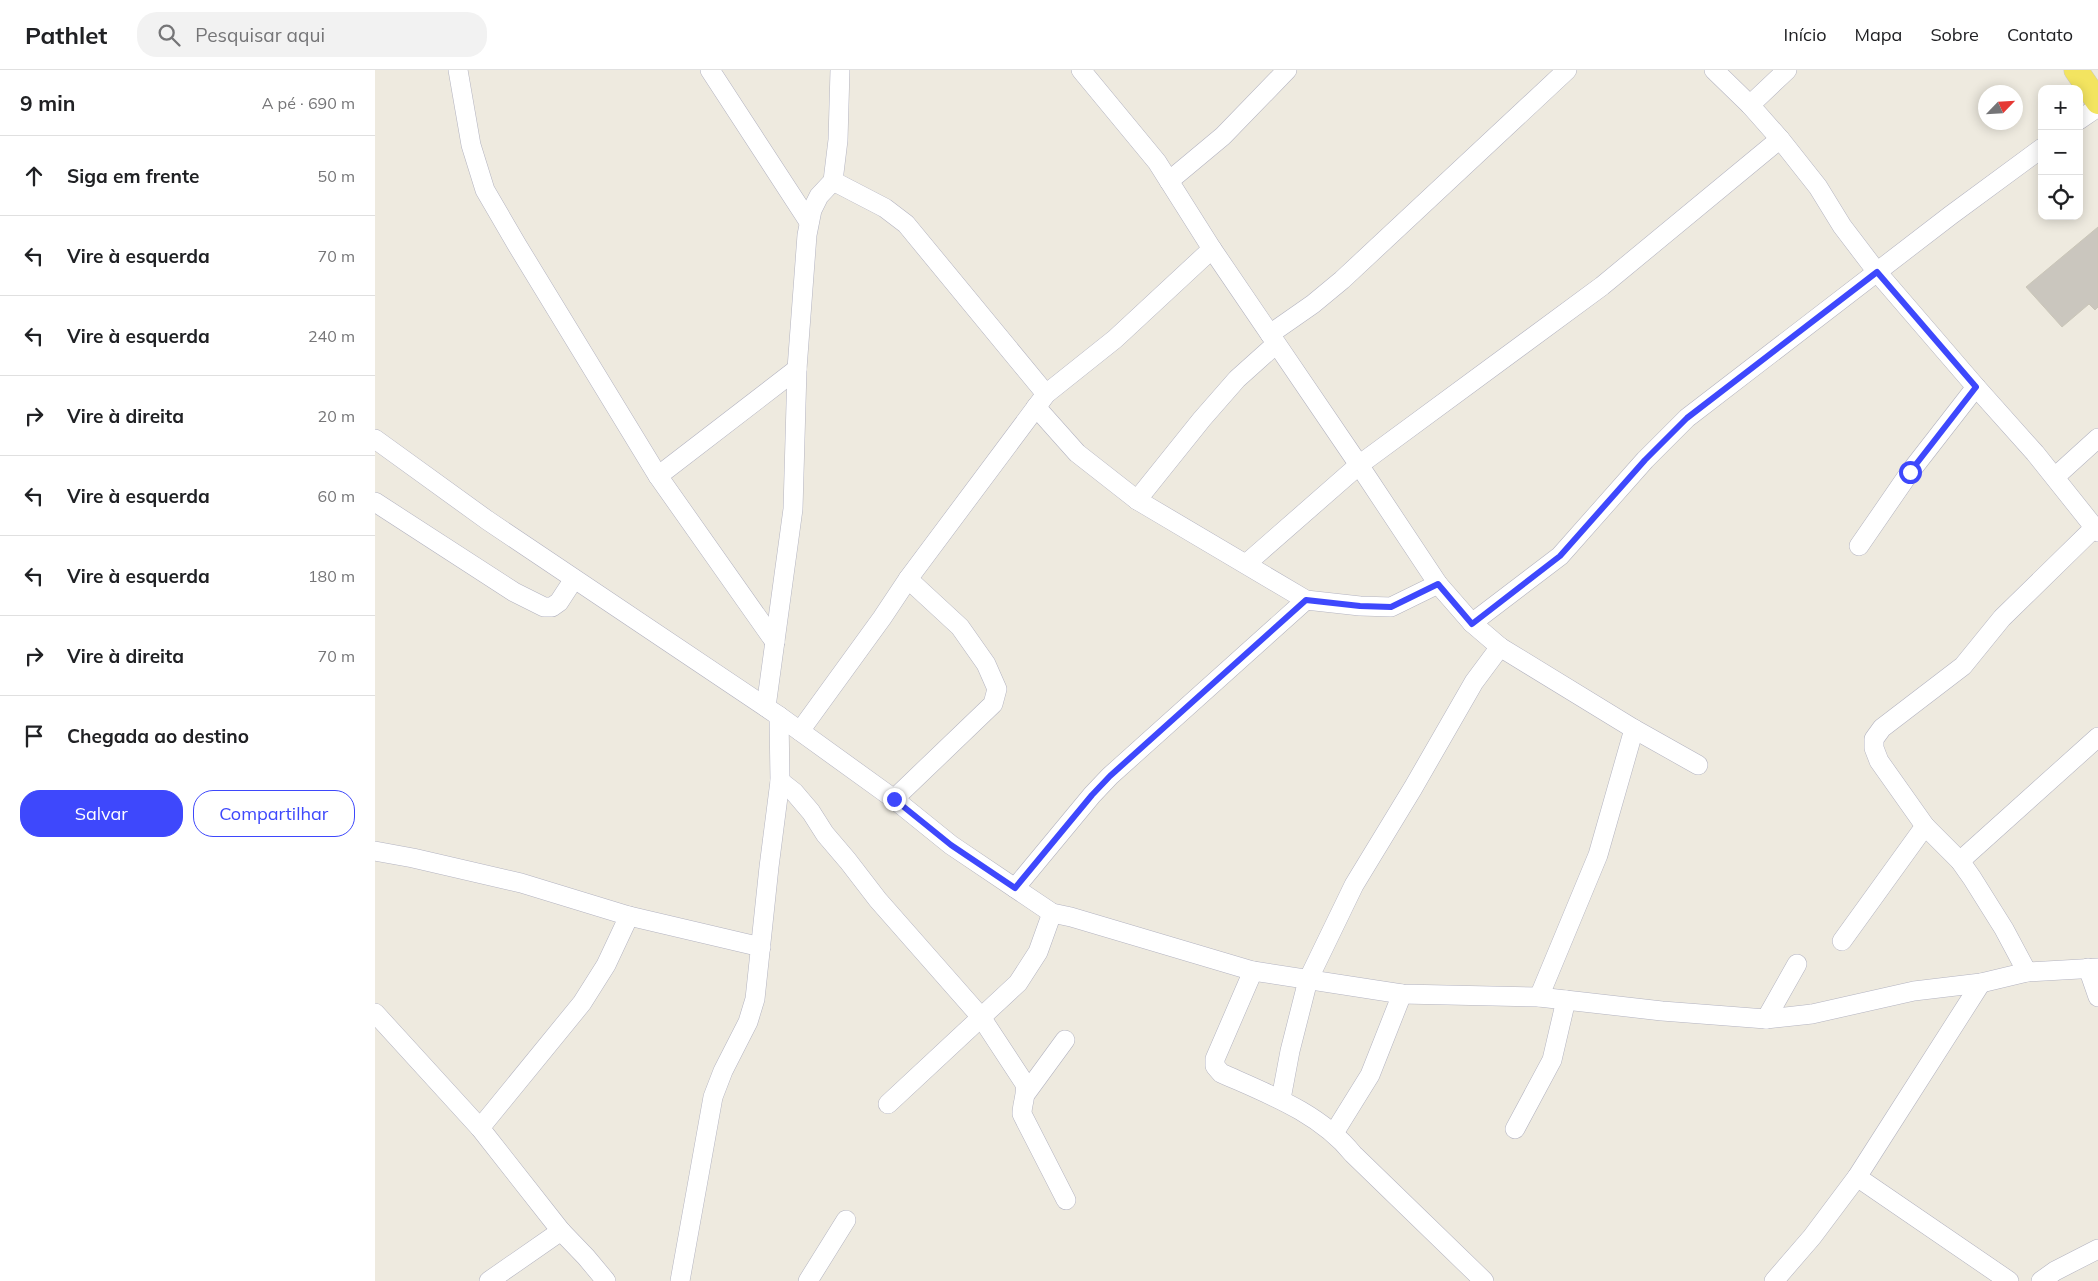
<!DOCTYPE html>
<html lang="pt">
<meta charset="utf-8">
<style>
body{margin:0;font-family:Mulish,sans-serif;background:#f2f2f2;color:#202124}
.controls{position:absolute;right:15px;top:15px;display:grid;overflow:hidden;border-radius:10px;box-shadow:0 2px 12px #0003}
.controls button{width:45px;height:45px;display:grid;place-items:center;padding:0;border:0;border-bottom:1px solid #e0e0e0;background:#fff;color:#202124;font:25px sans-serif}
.compass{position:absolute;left:1603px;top:15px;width:45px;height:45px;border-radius:50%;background:#fff;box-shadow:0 2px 12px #0003;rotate:65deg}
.stop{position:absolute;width:15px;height:15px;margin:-11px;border:4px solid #3e48fc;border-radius:50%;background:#fff}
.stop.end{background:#3e48fc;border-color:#fff;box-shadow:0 1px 5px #0008}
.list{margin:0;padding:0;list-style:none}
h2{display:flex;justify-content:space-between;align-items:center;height:65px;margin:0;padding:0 20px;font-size:21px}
h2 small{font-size:16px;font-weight:400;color:#757577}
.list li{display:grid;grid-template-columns:32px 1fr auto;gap:15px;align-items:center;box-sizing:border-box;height:80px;padding:0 20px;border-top:1px solid #e0e0e0}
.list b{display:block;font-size:19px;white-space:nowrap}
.list em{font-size:16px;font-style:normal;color:#757577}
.actions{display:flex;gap:10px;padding:15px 20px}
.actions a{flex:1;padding:11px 0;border:1px solid #3e48fc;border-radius:20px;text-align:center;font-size:18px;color:#3e48fc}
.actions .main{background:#3e48fc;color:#fff}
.icon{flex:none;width:28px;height:28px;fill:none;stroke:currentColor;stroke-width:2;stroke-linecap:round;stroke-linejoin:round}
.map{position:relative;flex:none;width:1723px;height:1211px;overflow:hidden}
header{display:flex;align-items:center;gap:30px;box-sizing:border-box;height:70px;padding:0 25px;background:#fff;border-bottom:1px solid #e0e0e0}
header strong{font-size:24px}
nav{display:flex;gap:28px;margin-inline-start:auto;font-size:18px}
.search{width:350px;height:45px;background:#f2f2f2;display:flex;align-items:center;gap:12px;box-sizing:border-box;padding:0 18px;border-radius:20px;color:#757577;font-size:19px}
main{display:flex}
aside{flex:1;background:#fff}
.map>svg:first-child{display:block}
.building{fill:#cac6be;stroke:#cac6b8}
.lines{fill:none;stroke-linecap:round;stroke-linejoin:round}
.minor-casing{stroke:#b3b3c0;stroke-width:20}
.major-casing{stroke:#c8c8c8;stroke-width:25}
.minor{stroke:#fff;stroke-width:19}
.major{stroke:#f3e460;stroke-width:24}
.route{stroke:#3e48fc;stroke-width:6}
</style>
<header>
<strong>Pathlet</strong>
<div class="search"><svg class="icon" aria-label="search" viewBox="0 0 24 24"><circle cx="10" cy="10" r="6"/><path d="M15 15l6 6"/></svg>Pesquisar aqui</div>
<nav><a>Início</a><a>Mapa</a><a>Sobre</a><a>Contato</a></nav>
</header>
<main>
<aside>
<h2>9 min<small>A pé · 690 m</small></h2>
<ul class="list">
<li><svg class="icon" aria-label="ahead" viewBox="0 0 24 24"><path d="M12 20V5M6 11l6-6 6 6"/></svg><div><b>Siga em frente</b></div><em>50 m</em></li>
<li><svg class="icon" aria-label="left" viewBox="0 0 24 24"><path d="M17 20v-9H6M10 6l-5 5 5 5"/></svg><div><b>Vire à esquerda</b></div><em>70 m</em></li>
<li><svg class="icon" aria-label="left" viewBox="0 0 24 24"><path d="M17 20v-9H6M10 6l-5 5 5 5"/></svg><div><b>Vire à esquerda</b></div><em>240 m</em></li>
<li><svg class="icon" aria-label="right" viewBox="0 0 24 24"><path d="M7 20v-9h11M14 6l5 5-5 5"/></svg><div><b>Vire à direita</b></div><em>20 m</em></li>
<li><svg class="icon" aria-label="left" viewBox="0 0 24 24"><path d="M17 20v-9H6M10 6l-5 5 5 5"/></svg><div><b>Vire à esquerda</b></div><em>60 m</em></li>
<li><svg class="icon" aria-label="left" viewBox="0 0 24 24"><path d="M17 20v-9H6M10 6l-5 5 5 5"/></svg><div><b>Vire à esquerda</b></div><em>180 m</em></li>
<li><svg class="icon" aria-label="right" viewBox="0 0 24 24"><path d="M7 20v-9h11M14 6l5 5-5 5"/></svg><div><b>Vire à direita</b></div><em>70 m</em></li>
<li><svg class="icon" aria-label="arrive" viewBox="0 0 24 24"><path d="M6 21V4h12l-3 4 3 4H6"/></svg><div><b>Chegada ao destino</b></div></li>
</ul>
<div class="actions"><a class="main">Salvar</a><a>Compartilhar</a></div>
</aside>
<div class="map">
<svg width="1723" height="1211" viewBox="0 0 1723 1211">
<rect width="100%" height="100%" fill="#eeeadf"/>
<path class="building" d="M1723,157V237L1720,240L1714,234L1687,257L1651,217Z"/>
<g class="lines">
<defs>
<g id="minor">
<path d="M83,0L96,75L110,120L142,175L283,406L400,572"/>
<path d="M335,0L434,152"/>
<path d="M706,0L782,92L837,179L984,395L1063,514L1097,553L1125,577L1259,659L1323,695"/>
<path d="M1339,0L1375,35L1405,69L1443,117L1467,156L1502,202L1601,317L1660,383L1723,462"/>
<path d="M1375,35L1412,0"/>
<path d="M1704,50L1723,37"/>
<path d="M458,111L510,138L531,154L671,324"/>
<path d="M794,111L848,66L912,0"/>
<path d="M895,264L938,234L967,210L1192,0"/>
<path d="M661,337L702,383L762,430L931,530L985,536L1016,537L1063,514"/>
<path d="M0,369L112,450L404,646L519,729L576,775L677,843L696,847L878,901L1027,924L1164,927L1287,941L1391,949L1437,944L1539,921L1606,913L1652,902L1723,898"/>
<path d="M283,406L422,299"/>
<path d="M1680,407L1723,368"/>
<path d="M762,430L827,349L862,309L901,274"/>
<path d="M0,432L139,522L169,537H177L184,532L199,509"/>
<path d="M1484,476L1535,402L1601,317"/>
<path d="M871,494L984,395L1227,216L1405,69"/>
<path d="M1097,553L1185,486L1270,390L1312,348L1576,145L1667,78"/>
<path d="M391,637L418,439L422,299L432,165L437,140L444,126L458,111L463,70L465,0"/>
<path d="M425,661L507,548L533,509L671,324L740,269L837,179"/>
<path d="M405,711L419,722L436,742L450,764L473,791L503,830L606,947L650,1014C652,1025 647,1033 647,1044L691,1130"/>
<path d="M519,729L618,634L622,619L611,594L585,557L533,509"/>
<path d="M0,781L38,788L146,813L254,846L386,877"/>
<path d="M1585,791L1723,667"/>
<path d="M640,818L717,725L735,706L931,530"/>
<path d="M1467,871L1550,756"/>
<path d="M1713,898L1723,927"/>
<path d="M878,901L840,989V996L846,1003C893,1024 945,1043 978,1084L1109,1211"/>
<path d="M1652,902L1629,859L1597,808L1585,791L1550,756L1504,691L1499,678V669L1507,658L1588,596L1627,548L1719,458"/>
<path d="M1164,927L1223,785L1259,659"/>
<path d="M0,943L105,1058L186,1161L211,1187L231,1211"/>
<path d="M1391,949L1422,894"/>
<path d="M652,1022L690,970"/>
<path d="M906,1029L915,981L933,910L979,815L1038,718L1099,612L1125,577"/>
<path d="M513,1034L643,913L663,882L677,843"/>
<path d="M105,1058L207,933L231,895L254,846"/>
<path d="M1140,1059L1177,990L1191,930"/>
<path d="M959,1063L995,1005L1027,924"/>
<path d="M1482,1107L1634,1211"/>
<path d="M114,1211L186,1161"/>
<path d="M305,1211L338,1027L348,1001L373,952L380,929L394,797L405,711L404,646"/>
<path d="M433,1211L471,1150"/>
<path d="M1399,1211L1437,1167L1482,1107L1606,913"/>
<path d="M1666,1211L1680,1201L1723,1179"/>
</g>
<path id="major" d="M1701,0L1723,32"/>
</defs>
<use href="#minor" class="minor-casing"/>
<use href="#major" class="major-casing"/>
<use href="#minor" class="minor"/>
<use href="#major" class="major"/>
</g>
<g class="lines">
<path class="route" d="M519,729L576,775L640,818L717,725L735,706L931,530L985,536L1016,537L1063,514L1097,554L1185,486L1270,390L1312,348L1502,202L1601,317L1535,402"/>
</g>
</svg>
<div class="controls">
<button>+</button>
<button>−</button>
<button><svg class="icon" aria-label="locate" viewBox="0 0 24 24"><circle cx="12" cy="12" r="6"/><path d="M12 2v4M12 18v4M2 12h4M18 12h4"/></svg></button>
</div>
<svg class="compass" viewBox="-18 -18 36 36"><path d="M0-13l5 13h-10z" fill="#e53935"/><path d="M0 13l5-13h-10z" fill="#757577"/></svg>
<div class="stop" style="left:1535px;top:402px"></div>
<div class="stop end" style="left:519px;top:729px"></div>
</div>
</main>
